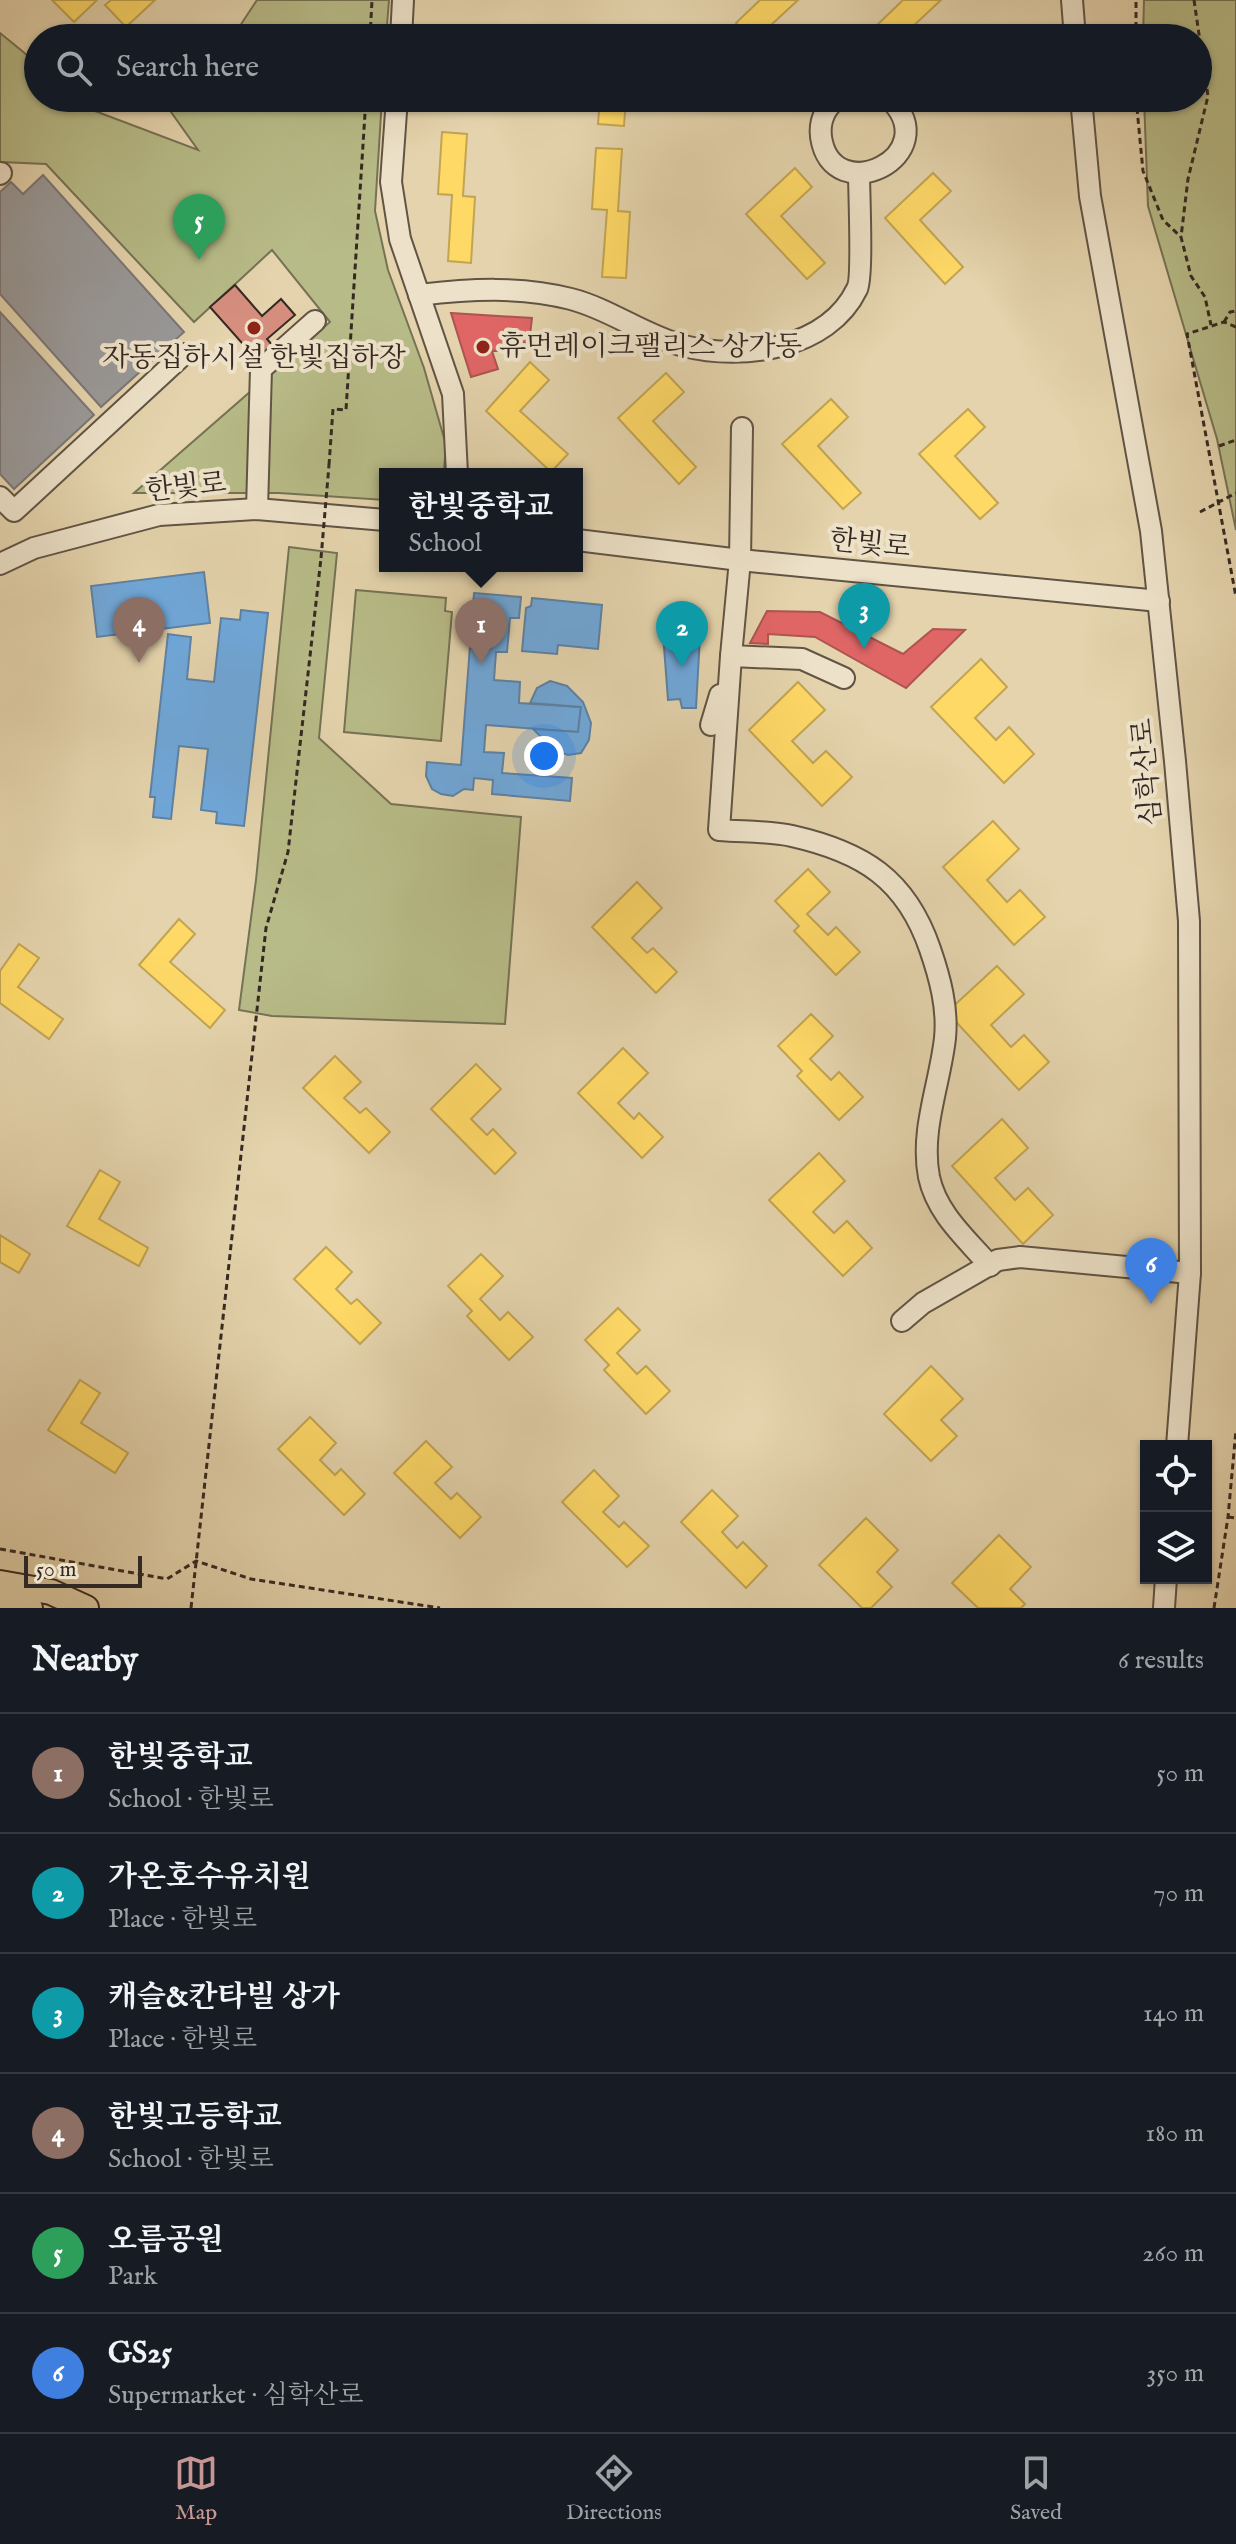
<!DOCTYPE html>
<meta charset="utf-8">
<style>
body{margin:0;font-family:"IM FELL English","Noto Serif KR",serif;background:#20242c;color:#f1f3f6}
.controls{position:absolute;right:24px;bottom:24px;display:grid;overflow:hidden;border-radius:0px;box-shadow:0 2px 6px #0004}
.controls button{width:72px;height:72px;display:grid;place-items:center;padding:0;border:0;border-bottom:2px solid #363941;background:#171b24;color:#f1f3f6;font:40px sans-serif}
.scale{position:absolute;left:24px;bottom:20px;width:118px;box-sizing:border-box;padding-left:8px;border:4px solid #352923;border-top:0;font-size:22px;line-height:28px;white-space:nowrap;color:#352923;-webkit-text-stroke:6px #ede2c9;paint-order:stroke}
.you{position:absolute;left:544px;top:756px;width:28px;height:28px;margin:-20px;border:6px solid #fff;border-radius:50%;background:#1a73e8;box-shadow:0 0 0 12px #1a73e833}
.badge{display:grid;place-items:center;width:52px;height:52px;border-radius:50%;background:#c59692;color:#fff;font-size:26px;font-weight:700}
.pin{position:absolute;translate:-50% -66px;filter:drop-shadow(0 2px 4px #0008)}
.pin::after{content:'';position:absolute;top:42px;width:28px;height:24px;background:inherit;clip-path:polygon(0 0,100% 0,50% 100%)}
.popup{position:absolute;left:379px;top:468px;width:204px;height:104px;box-sizing:border-box;display:grid;place-content:center;border-radius:0px;background:#171b24;filter:drop-shadow(0 2px 6px #0005);font-size:26px;white-space:nowrap;color:#9ea1a6}
.popup b{font-size:30px;color:#f1f3f6}
.popup::after{content:'';position:absolute;left:50%;top:100%;margin-left:-16px;border:16px solid transparent;border-top-color:#171b24}
.list{margin:0;padding:0;list-style:none}
h2{display:flex;justify-content:space-between;align-items:center;height:104px;margin:0;padding:0 32px;font-size:34px}
h2 small{font-size:26px;font-weight:400;color:#9ea1a6}
.list li{display:grid;grid-template-columns:52px 1fr auto;gap:24px;align-items:center;box-sizing:border-box;height:120px;padding:0 32px;border-top:2px solid #363941}
.list b{display:block;font-size:30px;white-space:nowrap}
.list p{margin:0;font-size:26px;white-space:nowrap;color:#9ea1a6}
.list em{font-size:26px;font-style:normal;color:#9ea1a6}
.icon{flex:none;width:44px;height:44px;fill:none;stroke:currentColor;stroke-width:2;stroke-linecap:round;stroke-linejoin:round}
.map{position:relative;flex:none;width:1236px;height:1608px;overflow:hidden}
.search{position:absolute;background:#171b24;box-shadow:0 2px 6px #0004;left:24px;right:24px;top:24px;height:88px;display:flex;align-items:center;gap:20px;box-sizing:border-box;padding:0 28px;border-radius:44px;color:#9ea1a6;font-size:30px}
.sheet{height:824px;background:#171b24}
nav{display:flex;justify-content:space-around;align-items:center;box-sizing:border-box;height:112px;border-top:2px solid #363941;background:#171b24;font-size:22px;color:#9ea1a6}
nav a{display:grid;justify-items:center;gap:4px}
nav .on{color:#c59692}
.map>svg:first-child{display:block}
.green{fill:#b7bb87;stroke:#767255;stroke-width:2}
.homes{fill:#ffd966;stroke:#c2a452;stroke-width:2}
.shops{fill:#e06666;stroke:#ad5452;stroke-width:2}
.schools{fill:#6fa8dc;stroke:#5e82a4;stroke-width:2}
.industry{fill:#999;stroke:#7b7776;stroke-width:2}
.building{fill:#d68e7e;stroke:#352923;stroke-width:2}
.lines{fill:none;stroke-linecap:round;stroke-linejoin:round}
.minor-casing{stroke:#615445;stroke-width:24}
.major-casing{stroke:#352923;stroke-width:28}
.path{stroke:#352923;stroke-width:3;stroke-dasharray:6 4;stroke-linecap:butt}
.minor{stroke:#ede2c9;stroke-width:20}
.major{stroke:#e4d3ac;stroke-width:24}
.path-bridge{stroke:#352923;stroke-width:3;stroke-dasharray:6 4;stroke-linecap:butt}
.poi-dot{fill:#8f2418;stroke:#ede2c9;stroke-width:3}
.labels{text-anchor:middle;dominant-baseline:central;stroke-width:8;stroke-linejoin:round;paint-order:stroke}
.poi-label{font-size:28px;fill:#352923;stroke:#ede2c9;text-anchor:start}
.street-label{font-size:28px;fill:#352923;stroke:#ede2c9}
</style>
<div class="map">
<svg width="1236" height="1608" viewBox="0 0 1236 1608">
<rect width="100%" height="100%" fill="#e4d3ac"/>
<filter id="stains"><feTurbulence type="fractalNoise" baseFrequency=".0025" numOctaves="4"/><feColorMatrix values="0 0 0 0 .2 0 0 0 0 .09 0 0 0 0 .02 0 0 0 .5 -.17"/></filter>
<radialGradient id="worn" r=".72"><stop offset=".6" stop-color="#630" stop-opacity="0"/><stop offset="1" stop-color="#630" stop-opacity=".3"/></radialGradient>
<g class="green">
<path d="M257,0H389L386,38H232Z"/>
<path d="M1144,0H1236V530L1217,439L1148,206L1144,98H1198V38H1143Z"/>
<path d="M0,33L38,64V98H79L95,111L198,150L171,112L182,98H382L375,211L388,270L424,368L446,445L444,469L441,474H385V500L279,493H134L330,322L272,250L194,322L46,164L0,162Z"/>
<path d="M289,547L337,553L319,738L391,804L521,817L505,1024L272,1016L239,1010L256,880Z"/>
<path d="M356,590L446,598L445,611L452,612L441,741L344,732Z"/>
</g>
<g class="homes">
<path d="M52,0H97L74,22Z"/>
<path d="M111,0H155L126,27L105,5Z"/>
<path d="M760,0H798L771,25L784,38H751L736,23Z"/>
<path d="M903,0H941L910,29L919,38H885L875,27Z"/>
<path d="M444,98H471L470,111L443,109Z"/>
<path d="M600,98H626L624,126L598,124Z"/>
<path d="M442,132L467,134L463,196L475,197L471,263L448,261L452,195L438,194Z"/>
<path d="M596,148L622,149L618,211L630,212L626,278L602,277L607,210L592,209Z"/>
<path d="M795,168L812,187L781,216L825,263L807,279L746,214Z"/>
<path d="M933,173L951,191L920,220L963,267L945,284L885,218Z"/>
<path d="M530,362L549,380L520,411L568,454L551,472L486,411Z"/>
<path d="M666,373L684,392L653,421L696,467L679,484L618,418Z"/>
<path d="M831,399L848,417L818,446L861,493L843,509L782,444Z"/>
<path d="M968,409L985,427L955,456L998,503L980,519L919,454Z"/>
<path d="M981,659L1007,687L975,718L996,740L1009,727L1034,754L1004,783L931,707Z"/>
<path d="M798,682L825,710L792,741L813,763L826,751L852,777L822,806L749,730Z"/>
<path d="M993,821L1019,849L987,880L1007,902L1020,890L1045,917L1014,945L943,867Z"/>
<path d="M808,869L830,892L807,914L828,935L836,927L860,952L836,975L794,931L799,926L775,901Z"/>
<path d="M637,882L662,908L632,938L647,953L653,948L677,972L656,993L592,927Z"/>
<path d="M179,919L195,934L170,962L225,1010L210,1028L139,965Z"/>
<path d="M19,944L39,958L18,987L63,1019L49,1039L0,1003V971Z"/>
<path d="M997,966L1024,994L991,1025L1011,1047L1024,1035L1049,1062L1019,1090L947,1012Z"/>
<path d="M811,1014L833,1036L810,1059L831,1080L839,1072L863,1097L839,1120L797,1076L802,1071L778,1046Z"/>
<path d="M623,1048L648,1073L618,1103L634,1119L639,1113L663,1137L642,1158L578,1093Z"/>
<path d="M335,1056L361,1082L344,1098L360,1113L366,1108L390,1132L369,1153L303,1088Z"/>
<path d="M476,1064L501,1089L471,1119L487,1135L493,1129L516,1153L495,1174L431,1109Z"/>
<path d="M1002,1119L1028,1148L995,1178L1015,1200L1028,1188L1053,1215L1023,1244L952,1166Z"/>
<path d="M819,1153L845,1181L813,1212L834,1233L847,1221L872,1248L843,1276L769,1200Z"/>
<path d="M100,1170L120,1182L99,1219L148,1248L139,1266L67,1226Z"/>
<path d="M0,1235L30,1254L19,1273L0,1262Z"/>
<path d="M326,1247L352,1272L336,1289L351,1304L357,1299L381,1323L360,1344L294,1279Z"/>
<path d="M481,1254L503,1276L480,1299L500,1320L508,1312L533,1337L509,1360L467,1316L472,1311L448,1286Z"/>
<path d="M618,1308L640,1330L617,1353L637,1374L646,1366L670,1391L646,1414L604,1370L609,1365L585,1340Z"/>
<path d="M931,1366L963,1399L941,1420L957,1436L931,1461L884,1414Z"/>
<path d="M80,1380L100,1393L81,1423L128,1453L115,1473L48,1430Z"/>
<path d="M310,1417L336,1443L320,1460L335,1475L341,1469L365,1494L344,1515L278,1449Z"/>
<path d="M426,1441L452,1467L435,1483L451,1499L457,1493L481,1517L460,1538L394,1473Z"/>
<path d="M594,1470L619,1496L603,1512L619,1527L624,1522L649,1546L627,1567L562,1502Z"/>
<path d="M712,1490L738,1516L722,1532L737,1548L743,1542L767,1566L746,1588L681,1522Z"/>
<path d="M866,1518L898,1550L877,1572L892,1587L871,1608H862L819,1565Z"/>
<path d="M999,1535L1031,1567L1010,1589L1025,1604L1021,1608H978L952,1583Z"/>
</g>
<g class="shops">
<path d="M451,313L532,318L529,343L504,340L503,351H492L498,369L471,377Z"/>
<path d="M767,611L820,612L903,654L933,629L965,630L906,688L815,637L768,634V644L750,643Z"/>
</g>
<g class="schools">
<path d="M204,572L210,623L97,637L91,586Z"/>
<path d="M474,593L521,597L519,618H510L507,652H496L494,680L520,682L519,703L581,707L578,732L486,725L484,752L504,753L502,773L572,778L570,801L492,794L493,780L474,778L473,790L464,789L453,796L441,794L432,789L426,776L427,762L461,765Z"/>
<path d="M532,598L602,605L598,649L558,645L557,654L522,651L526,608L531,606Z"/>
<path d="M241,610L268,613L244,826L216,823L217,812L201,810L208,749L179,746L171,819L153,817L155,797H150L168,634L191,637L187,679L214,682L221,618L240,620Z"/>
<path d="M662,620L700,636L696,708H682L680,699L668,700Z"/>
<path d="M550,681L567,686L583,702L591,723L589,740L581,753L568,755L554,750L533,729L578,732L581,707L530,703L537,688Z"/>
</g>
<g class="industry">
<path d="M43,175L184,332L101,407L0,294V192L11,182L23,194Z"/>
<path d="M0,312L94,415L14,489L0,474Z"/>
</g>
<path class="building" d="M235,285L262,316L281,299L295,315L267,339L273,346L261,356L253,348L249,351L210,307Z"/>
<g class="lines">
<defs>
<g id="minor">
<path d="M1072,0L1075,38"/>
<path d="M401,38L403,0"/>
<path d="M397,98L391,182L400,239L453,394L457,474"/>
<path d="M837,98C825,108 819,122 821,137C832,211 948,156 889,98"/>
<path d="M1081,98L1090,196L1151,531L1175,761L1189,921L1190,1273L1177,1446"/>
<path d="M0,174L1,173"/>
<path d="M419,295C470,289 521,286 571,299C610,309 645,336 684,346C743,361 828,349 857,289C863,278 859,192 859,173"/>
<path d="M742,428L740,560L731,656L802,659L844,678"/>
<path d="M0,497L14,511L184,354"/>
<path d="M257,509L261,369L315,321"/>
<path d="M577,540L740,560L1159,601"/>
<path d="M0,564L34,548L159,515L257,509L385,520"/>
<path d="M731,656L719,830C743,832 769,831 792,836C863,852 906,879 930,949C940,978 948,1008 945,1038C940,1084 920,1130 929,1177C937,1214 966,1238 990,1266"/>
<path d="M711,725L720,695"/>
<path d="M902,1321L923,1303L998,1260L1020,1257L1190,1273"/>
<path d="M1164,1608L1166,1578"/>
</g>
<g id="major">
<path d="M0,1583L51,1592L86,1608"/>
<path d="M0,1604L30,1608"/>
</g>
</defs>
<use href="#minor" class="minor-casing"/>
<use href="#major" class="major-casing"/>
<g class="path">
<path d="M1194,0L1208,96L1188,179L1181,237L1191,276L1205,297L1211,325"/>
<path d="M370,38L372,0"/>
<path d="M1136,38V0"/>
<path d="M1136,98L1143,171L1163,220L1181,237"/>
<path d="M1224,322L1230,312L1236,311"/>
<path d="M1236,327L1224,322L1187,334L1236,597"/>
<path d="M1219,446L1236,440"/>
<path d="M329,465L333,409L346,410L366,98"/>
<path d="M1228,1517L1236,1518"/>
<path d="M0,1549L167,1579L196,1561L251,1579L440,1608"/>
<path d="M191,1608L266,928L288,852L321,558"/>
<path d="M1214,1608L1228,1517L1236,1430"/>
</g>
<use href="#minor" class="minor"/>
<use href="#major" class="major"/>
<g class="path-bridge">
<path d="M1200,512L1236,493"/>
<path d="M321,558L329,465"/>
</g>
</g>
<g class="poi-dot">
<circle cx="254" cy="328" r="8"/>
<circle cx="483" cy="347" r="8"/>
</g>
<g class="labels">
<g class="poi-label">
<text x="499" y="347">휴먼레이크팰리스 상가동</text>
<text x="254" y="358" text-anchor="middle">자동집하시설 한빛집하장</text>
</g>
<g class="street-label">
<text transform="translate(186 488) rotate(-6)">한빛로</text>
<text transform="translate(870 545) rotate(6)">한빛로</text>
<text transform="translate(1148 772) rotate(-95)">심학산로</text>
</g>
</g>
<rect width="100%" height="100%" filter="url(#stains)"/>
<rect width="100%" height="100%" fill="url(#worn)"/>
</svg>
<div class="controls">
<button><svg class="icon" aria-label="locate" viewBox="0 0 24 24"><circle cx="12" cy="12" r="6"/><path d="M12 2v4M12 18v4M2 12h4M18 12h4"/></svg></button>
<button><svg class="icon" aria-label="layers" viewBox="0 0 24 24"><path d="M12 4l9 5-9 5-9-5zM3 14l9 5 9-5"/></svg></button>
</div>
<div class="scale">50 m</div>
<div class="you"></div>
<div class="pin badge" style="left:481px;top:664px;background:#8d6e63">1</div>
<div class="popup"><b>한빛중학교</b>School</div>
<div class="pin badge" style="left:682px;top:667px;background:#0f9aa8">2</div>
<div class="pin badge" style="left:864px;top:649px;background:#0f9aa8">3</div>
<div class="pin badge" style="left:139px;top:663px;background:#8d6e63">4</div>
<div class="pin badge" style="left:199px;top:260px;background:#2e9e5b">5</div>
<div class="pin badge" style="left:1151px;top:1304px;background:#3f7fe0">6</div>
<div class="search"><svg class="icon" aria-label="search" viewBox="0 0 24 24"><circle cx="10" cy="10" r="6"/><path d="M15 15l6 6"/></svg>Search here</div>
</div>
<section class="sheet">
<h2>Nearby<small>6 results</small></h2>
<ul class="list">
<li><span class="badge" style="background:#8d6e63">1</span><div><b>한빛중학교</b><p>School · 한빛로</p></div><em>50 m</em></li>
<li><span class="badge" style="background:#0f9aa8">2</span><div><b>가온호수유치원</b><p>Place · 한빛로</p></div><em>70 m</em></li>
<li><span class="badge" style="background:#0f9aa8">3</span><div><b>캐슬&amp;칸타빌 상가</b><p>Place · 한빛로</p></div><em>140 m</em></li>
<li><span class="badge" style="background:#8d6e63">4</span><div><b>한빛고등학교</b><p>School · 한빛로</p></div><em>180 m</em></li>
<li><span class="badge" style="background:#2e9e5b">5</span><div><b>오름공원</b><p>Park</p></div><em>260 m</em></li>
<li><span class="badge" style="background:#3f7fe0">6</span><div><b>GS25</b><p>Supermarket · 심학산로</p></div><em>350 m</em></li>
</ul>
</section>
<nav>
<a class="on"><svg class="icon" aria-label="map" viewBox="0 0 24 24"><path d="M3 6l6-2 6 2 6-2v14l-6 2-6-2-6 2zM9 4v14M15 6v14"/></svg>Map</a>
<a><svg class="icon" aria-label="directions" viewBox="0 0 24 24"><path d="M12 3l9 9-9 9-9-9zM9 14v-3h6M13 9l2 2-2 2"/></svg>Directions</a>
<a><svg class="icon" aria-label="saved" viewBox="0 0 24 24"><path d="M7 4h10v16l-5-4-5 4z"/></svg>Saved</a>
</nav>
